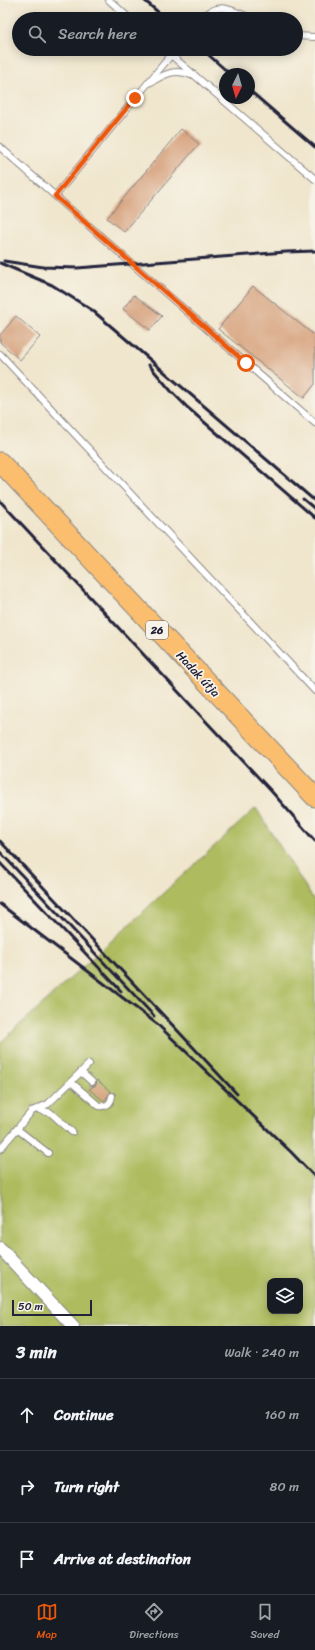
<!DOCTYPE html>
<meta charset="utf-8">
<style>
body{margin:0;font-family:Sriracha,sans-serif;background:#20242c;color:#f1f3f6}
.controls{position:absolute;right:12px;bottom:12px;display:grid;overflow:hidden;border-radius:8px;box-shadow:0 2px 10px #0003}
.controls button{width:36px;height:36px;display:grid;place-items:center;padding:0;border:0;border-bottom:1px solid #363941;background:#171b24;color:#f1f3f6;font:20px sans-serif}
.compass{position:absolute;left:219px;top:68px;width:36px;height:36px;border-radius:50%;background:#171b24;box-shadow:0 2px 10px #0003;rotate:185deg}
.scale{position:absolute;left:12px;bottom:10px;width:80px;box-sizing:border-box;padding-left:4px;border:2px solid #22223b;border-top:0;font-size:11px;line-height:14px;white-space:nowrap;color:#22223b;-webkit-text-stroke:3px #f7f3e8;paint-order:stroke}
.stop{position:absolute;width:12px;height:12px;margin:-9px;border:3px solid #ea580c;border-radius:50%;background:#fff}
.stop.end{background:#ea580c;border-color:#fff;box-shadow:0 1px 4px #0008}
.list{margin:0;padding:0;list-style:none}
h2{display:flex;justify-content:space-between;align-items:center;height:52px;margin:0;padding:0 16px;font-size:17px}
h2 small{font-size:13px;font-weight:400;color:#9ea1a6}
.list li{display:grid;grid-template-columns:26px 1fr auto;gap:12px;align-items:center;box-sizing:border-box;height:72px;padding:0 16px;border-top:1px solid #363941}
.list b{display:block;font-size:15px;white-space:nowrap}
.list em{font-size:13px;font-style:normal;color:#9ea1a6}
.icon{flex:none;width:22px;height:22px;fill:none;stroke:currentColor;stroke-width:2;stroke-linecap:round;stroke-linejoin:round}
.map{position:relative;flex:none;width:315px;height:1326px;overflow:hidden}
.search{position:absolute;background:#171b24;box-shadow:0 2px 10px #0003;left:12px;right:12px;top:12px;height:44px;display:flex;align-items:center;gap:10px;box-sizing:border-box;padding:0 14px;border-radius:22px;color:#9ea1a6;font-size:15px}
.sheet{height:268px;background:#171b24}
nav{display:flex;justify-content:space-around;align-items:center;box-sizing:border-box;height:56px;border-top:1px solid #363941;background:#171b24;font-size:11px;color:#9ea1a6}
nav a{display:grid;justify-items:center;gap:2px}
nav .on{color:#ea580c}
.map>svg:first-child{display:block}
.green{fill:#aebc5e;stroke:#686f4c;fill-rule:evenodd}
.building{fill:#d6a07c}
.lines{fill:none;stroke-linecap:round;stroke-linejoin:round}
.lane-casing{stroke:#898484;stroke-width:8}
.street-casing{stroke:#898484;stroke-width:14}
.primary-casing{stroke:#898484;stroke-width:21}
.lane{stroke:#fff;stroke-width:6}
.street{stroke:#fff;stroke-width:12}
.primary{stroke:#fabe6e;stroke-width:19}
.rail{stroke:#22223b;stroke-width:3}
.route{stroke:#ea580c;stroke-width:5}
.labels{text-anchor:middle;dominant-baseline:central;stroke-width:3.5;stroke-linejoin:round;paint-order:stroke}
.shield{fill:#f7f3e8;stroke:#62616f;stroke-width:1}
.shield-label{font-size:11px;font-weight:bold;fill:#22223b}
.street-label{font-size:12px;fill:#22223b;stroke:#f7f3e8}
</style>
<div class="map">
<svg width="315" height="1326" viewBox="0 0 315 1326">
<rect width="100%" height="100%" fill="#f7f3e8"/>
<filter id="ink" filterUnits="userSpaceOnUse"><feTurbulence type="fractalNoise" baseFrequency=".025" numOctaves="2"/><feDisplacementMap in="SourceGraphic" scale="8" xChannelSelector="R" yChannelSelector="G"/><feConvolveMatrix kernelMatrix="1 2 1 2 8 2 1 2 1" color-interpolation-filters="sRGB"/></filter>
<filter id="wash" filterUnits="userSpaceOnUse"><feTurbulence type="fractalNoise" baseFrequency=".012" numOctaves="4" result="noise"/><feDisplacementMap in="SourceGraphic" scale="16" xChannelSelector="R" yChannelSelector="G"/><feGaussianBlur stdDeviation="0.9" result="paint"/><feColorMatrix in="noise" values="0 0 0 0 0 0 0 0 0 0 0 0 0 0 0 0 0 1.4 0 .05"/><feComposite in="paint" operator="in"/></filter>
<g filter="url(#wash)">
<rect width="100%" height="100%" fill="#f0e6cd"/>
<path class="green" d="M256,808L315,902V1326H0V1043ZM270,1281H300V1311H270Z"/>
<g id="blocks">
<g class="building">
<path d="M181,129L199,144L124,232L107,218Z"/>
<path d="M253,286L315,336V384L304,398L218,329Z"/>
<path d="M134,295L162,316L150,330L123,309Z"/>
<path d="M16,316L40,337L20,360L0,342V335Z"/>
<path d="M97,1080L111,1092L104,1101L89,1089L96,1085Z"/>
</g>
</g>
</g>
<g filter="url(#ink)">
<use href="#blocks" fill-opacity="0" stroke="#898484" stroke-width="1"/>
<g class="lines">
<defs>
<g id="lane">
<path d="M109,0L130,19"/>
<path d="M201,19C218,0 232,10 252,19"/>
<path d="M296,36L315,37"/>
<path d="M164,49L315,179"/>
<path d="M151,82C165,74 175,68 191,75"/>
<path d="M0,147L131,263L315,423"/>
<path d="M55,196L176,49"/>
<path d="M0,354L315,691"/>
<path d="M81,1072L92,1082"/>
<path d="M71,1082L99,1106C106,1107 111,1104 112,1096"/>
<path d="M40,1110L51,1113L72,1132"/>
<path d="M17,1129L48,1153"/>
<path d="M0,1149L32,1111L48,1104L89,1064"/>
</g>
<path id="street" d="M0,1248L73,1326"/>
<path id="primary" d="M0,462L315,797"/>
</defs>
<use href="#lane" class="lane-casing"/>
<use href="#street" class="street-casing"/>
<use href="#primary" class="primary-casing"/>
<use href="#lane" class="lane"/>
<use href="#street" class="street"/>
<use href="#primary" class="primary"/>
<g class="rail">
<path d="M144,0L166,19"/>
<path d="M202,49L230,74"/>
<path d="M249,90L315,147"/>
<path d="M4,261L43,267L77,268L286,252L315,251"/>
<path d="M0,263L52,285L92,310L315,501"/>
<path d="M149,365L171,391L188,408L315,518"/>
<path d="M303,499L315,509"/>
<path d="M0,501L272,792L315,841"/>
<path d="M0,841L237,1094"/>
<path d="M0,852L154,1016"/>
<path d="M0,863L121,991"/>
<path d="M0,904L157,1024L291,1152L315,1177"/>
</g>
</g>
</g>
<g class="lines" filter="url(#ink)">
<path class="route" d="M135,98L55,196L246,363"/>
</g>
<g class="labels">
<rect class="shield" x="146" y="621" width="22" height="18" rx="3"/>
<g class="shield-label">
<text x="157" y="630">26</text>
</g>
<g class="street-label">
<text transform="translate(198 674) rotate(47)">Hadak útja</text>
</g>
</g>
</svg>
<div class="controls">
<button><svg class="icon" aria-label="layers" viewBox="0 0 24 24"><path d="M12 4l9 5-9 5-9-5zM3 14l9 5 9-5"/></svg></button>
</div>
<svg class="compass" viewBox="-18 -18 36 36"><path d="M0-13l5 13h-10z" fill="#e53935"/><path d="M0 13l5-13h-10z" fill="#9ea1a6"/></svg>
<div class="scale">50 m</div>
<div class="stop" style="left:246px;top:363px"></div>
<div class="stop end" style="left:135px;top:98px"></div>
<div class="search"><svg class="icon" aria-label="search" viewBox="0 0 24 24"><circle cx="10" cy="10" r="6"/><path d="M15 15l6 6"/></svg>Search here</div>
</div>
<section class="sheet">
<h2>3 min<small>Walk · 240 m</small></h2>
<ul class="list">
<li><svg class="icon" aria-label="ahead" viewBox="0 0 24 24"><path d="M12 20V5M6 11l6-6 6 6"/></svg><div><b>Continue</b></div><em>160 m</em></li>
<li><svg class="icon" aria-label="right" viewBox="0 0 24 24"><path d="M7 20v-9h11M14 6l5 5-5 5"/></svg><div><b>Turn right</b></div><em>80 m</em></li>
<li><svg class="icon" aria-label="arrive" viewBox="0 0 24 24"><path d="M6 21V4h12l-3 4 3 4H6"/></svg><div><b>Arrive at destination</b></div></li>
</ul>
</section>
<nav>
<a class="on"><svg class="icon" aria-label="map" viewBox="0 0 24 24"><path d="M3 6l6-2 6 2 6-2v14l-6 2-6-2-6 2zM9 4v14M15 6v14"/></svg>Map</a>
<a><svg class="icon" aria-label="directions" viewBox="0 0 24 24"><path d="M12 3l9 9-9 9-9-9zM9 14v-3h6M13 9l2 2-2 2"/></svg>Directions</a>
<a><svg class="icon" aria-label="saved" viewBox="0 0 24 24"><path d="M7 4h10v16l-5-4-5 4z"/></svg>Saved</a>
</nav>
